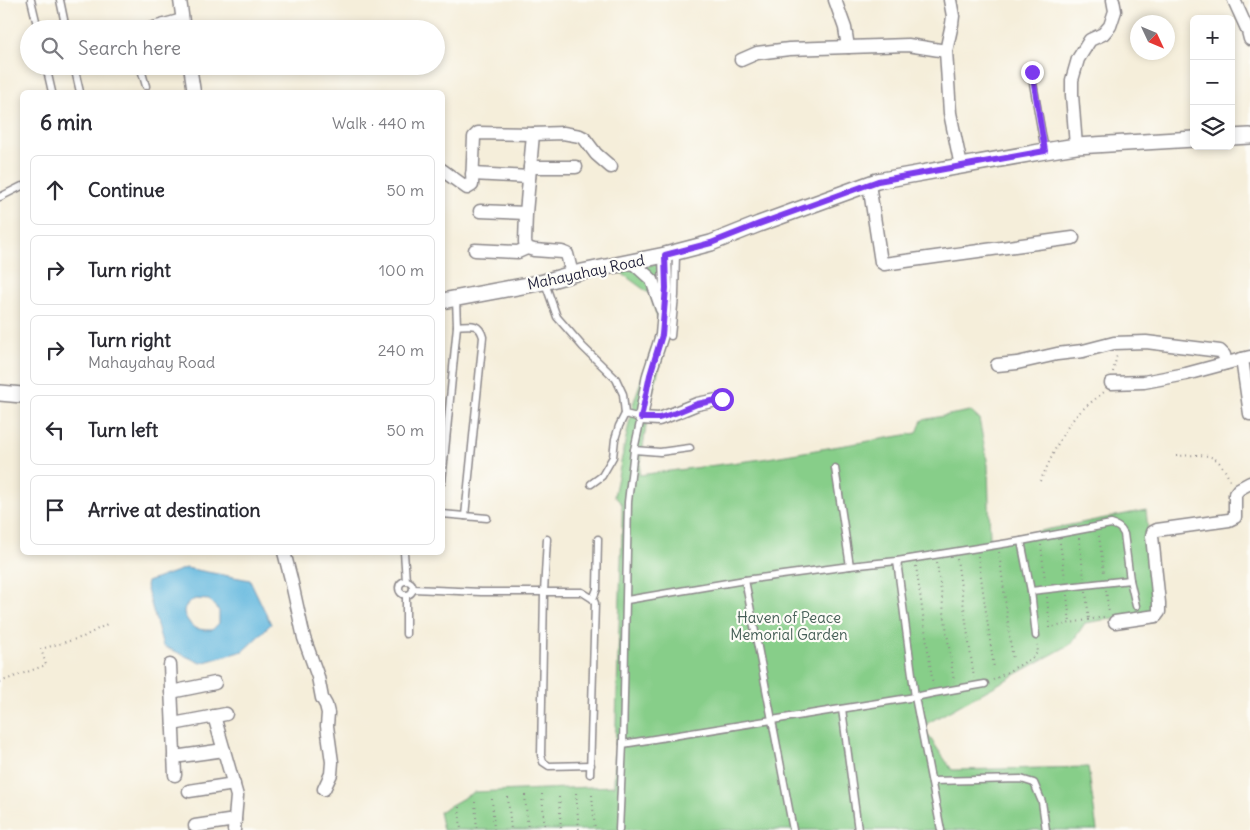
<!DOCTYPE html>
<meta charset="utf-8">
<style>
body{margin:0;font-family:Delius,sans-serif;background:#f7f7f7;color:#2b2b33}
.controls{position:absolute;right:15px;top:15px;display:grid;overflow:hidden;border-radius:8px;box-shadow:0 2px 8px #0003}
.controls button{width:45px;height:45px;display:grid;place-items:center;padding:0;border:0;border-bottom:1px solid #e1e1e2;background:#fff;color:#2b2b33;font:25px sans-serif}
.compass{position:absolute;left:1130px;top:15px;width:45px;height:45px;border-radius:50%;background:#fff;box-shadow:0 2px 8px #0003;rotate:134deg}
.stop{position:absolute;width:15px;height:15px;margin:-11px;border:4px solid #7c3aed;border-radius:50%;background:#fff}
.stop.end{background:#7c3aed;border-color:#fff;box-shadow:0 1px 5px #0008}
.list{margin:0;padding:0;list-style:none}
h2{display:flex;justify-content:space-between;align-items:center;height:65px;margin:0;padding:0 20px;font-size:21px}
h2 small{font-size:16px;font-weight:400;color:#7c7c81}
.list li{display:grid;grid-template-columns:32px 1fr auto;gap:15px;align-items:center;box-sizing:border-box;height:70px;margin:0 10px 10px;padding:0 10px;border:1px solid #e1e1e2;border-radius:8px}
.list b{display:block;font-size:19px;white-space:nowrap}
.list p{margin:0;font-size:16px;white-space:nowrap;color:#7c7c81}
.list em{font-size:16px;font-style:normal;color:#7c7c81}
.icon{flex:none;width:28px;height:28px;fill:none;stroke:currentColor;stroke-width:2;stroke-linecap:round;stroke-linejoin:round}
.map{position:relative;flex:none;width:1250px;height:830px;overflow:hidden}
.search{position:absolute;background:#fff;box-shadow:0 2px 8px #0003;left:20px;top:20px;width:425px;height:55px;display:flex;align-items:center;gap:12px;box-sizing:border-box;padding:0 18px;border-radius:28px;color:#7c7c81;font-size:19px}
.panel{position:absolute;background:#fff;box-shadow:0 2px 8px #0003;left:20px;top:90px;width:425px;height:465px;border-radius:8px}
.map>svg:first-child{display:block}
.green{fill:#87ce89;stroke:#547862}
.water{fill:#62b7de;stroke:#426c8c;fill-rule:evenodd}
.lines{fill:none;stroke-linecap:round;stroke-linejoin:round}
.service-casing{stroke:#8c888a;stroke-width:9}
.minor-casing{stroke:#8c888a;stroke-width:15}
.tertiary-casing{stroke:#8c888a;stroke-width:18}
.path{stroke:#8c888a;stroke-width:2;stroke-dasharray:1 4;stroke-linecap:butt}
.service{stroke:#fff;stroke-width:6}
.minor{stroke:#fff;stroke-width:12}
.tertiary{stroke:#fff;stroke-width:15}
.route{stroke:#7c3aed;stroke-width:6}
.labels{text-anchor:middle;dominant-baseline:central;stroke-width:4.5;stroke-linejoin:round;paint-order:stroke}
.street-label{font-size:15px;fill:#22223b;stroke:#fdfcf7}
.park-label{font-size:15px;fill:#455e56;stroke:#fdfcf7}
</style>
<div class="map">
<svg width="1250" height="830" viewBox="0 0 1250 830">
<rect width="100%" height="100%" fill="#fdfcf7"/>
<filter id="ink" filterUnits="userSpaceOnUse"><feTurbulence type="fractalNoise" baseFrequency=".02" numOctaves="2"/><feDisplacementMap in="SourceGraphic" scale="10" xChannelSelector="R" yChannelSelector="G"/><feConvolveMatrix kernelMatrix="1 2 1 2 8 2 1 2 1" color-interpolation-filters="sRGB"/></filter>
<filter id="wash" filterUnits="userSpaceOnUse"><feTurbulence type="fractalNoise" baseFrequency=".0096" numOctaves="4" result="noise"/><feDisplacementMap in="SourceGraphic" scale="20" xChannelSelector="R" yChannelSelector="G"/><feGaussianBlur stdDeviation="1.12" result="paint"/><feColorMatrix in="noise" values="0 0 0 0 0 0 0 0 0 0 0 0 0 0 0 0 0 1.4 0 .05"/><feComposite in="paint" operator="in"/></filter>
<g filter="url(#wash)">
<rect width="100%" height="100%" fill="#f5eeda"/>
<path class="green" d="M672,260L670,312L664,350L649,405L639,475L762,459L917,433L922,420L970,411L979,419L988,465L990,541L1146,510L1156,611L1085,623L1071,644L926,724V732L952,770L1088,767L1097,830H443L439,812L474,792L614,786L622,531V504L614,496L633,404L660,326L650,294L620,272Z"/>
<path class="water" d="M186,568L250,580L271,624L243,651L201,663L163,646L146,586L147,582ZM195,599L209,600L219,611V623L212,630C208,630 203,630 199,629C194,628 191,626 189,622C180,611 184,605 195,599Z"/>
</g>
<g filter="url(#ink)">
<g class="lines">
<defs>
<g id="service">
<path d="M31,0L38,29"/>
<path d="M60,0L66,29"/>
<path d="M37,27L65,25"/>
<path d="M139,29L182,17"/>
<path d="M46,66L52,92"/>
<path d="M74,66L80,92"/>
<path d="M140,66L146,86"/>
<path d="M1031,72L1045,151"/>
<path d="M0,197L22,186"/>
<path d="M545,283L557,317L583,347L616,379L623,394L625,414L641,418L634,450L628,502L623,744L619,830"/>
<path d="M457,326C470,325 479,322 483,337L465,516"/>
<path d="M671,336L675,296L676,253"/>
<path d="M634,450L660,452L690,448"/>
<path d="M835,468L850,566"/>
<path d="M442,482L457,326L456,299"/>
<path d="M591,484L602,476L613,457L615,439L619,426L625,414"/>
<path d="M442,514L487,518"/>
<path d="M547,539L544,592L541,755L543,762L549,766L591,765"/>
<path d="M1021,541L1031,591L1036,636"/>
<path d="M404,552L406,581"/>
<path d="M897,561L915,697L941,830"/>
<path d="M745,580L772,720L915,697L934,693L985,684"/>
<circle cx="406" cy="588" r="7"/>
<path d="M413,589L481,592H582L593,599L595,603L590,774"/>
<path d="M1031,591L1130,580"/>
<path d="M406,595V634"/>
<path d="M593,599L597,589L598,539"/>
<path d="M627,600L745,580L850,566L897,561L1021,541L1111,524C1118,526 1121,528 1124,534L1130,580L1136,606"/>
<path d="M842,709L858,830"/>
<path d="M623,744L772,720L793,830"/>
<path d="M932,781L1021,779L1034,783L1042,802L1046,830"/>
</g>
<g id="minor">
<path d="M180,0L184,29"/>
<path d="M835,0L845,28L848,47"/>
<path d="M950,0L953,16L952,24L946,51L950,113L961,166"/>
<path d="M1234,0L1248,31L1250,39"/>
<path d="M741,60L757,53L789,49L908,45L946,51"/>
<path d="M190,66L194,92"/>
<path d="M1076,146L1072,95V80L1078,59L1090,40L1103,34L1110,26L1115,11L1113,0"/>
<path d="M530,167H576"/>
<path d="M442,170L467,188L472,185L474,137L478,133L533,134L563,133L580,136L584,138L596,154L611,167"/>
<path d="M472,174L529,177"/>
<path d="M869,184L881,262L884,264L1073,238"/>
<path d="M480,211L526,213"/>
<path d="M527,248L525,242L526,213L533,134"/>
<path d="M475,250L518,252L527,248L534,250L562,252L567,254L572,274"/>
<path d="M665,255L666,288L662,335L649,375L641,418L659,419L675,413L697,404L722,399"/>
<path d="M632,262L652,280L662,309"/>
<path d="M1250,357L1242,359L1250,414"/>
<path d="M997,365L1017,363L1057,354L1083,351L1114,343L1146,342L1220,351L1224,355L1226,363"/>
<path d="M1111,383L1144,382L1186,374L1242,359"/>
<path d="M284,552L291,579L304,638L318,677L322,698L326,705L328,713L327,726L332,762L331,774L324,789"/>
<path d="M1115,622L1156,616L1159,612V603L1152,536L1153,532L1157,530L1229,520L1235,517V494L1239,489L1250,483"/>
<path d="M170,665L175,775"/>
<path d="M171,692L215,683"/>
<path d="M214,716L237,796L234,830"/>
<path d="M173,724L226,714"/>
<path d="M174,757L224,750"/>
<path d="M189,791L234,784"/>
<path d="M195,826L235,820"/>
</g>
<g id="tertiary">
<path d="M1231,137L1250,136"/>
<path d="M442,301L544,282L572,274L665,255L711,243L759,224L877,181L1045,151L1076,146L1194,139"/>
<path d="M0,393L22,395"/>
</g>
</defs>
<use href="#service" class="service-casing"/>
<use href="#minor" class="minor-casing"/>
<use href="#tertiary" class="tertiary-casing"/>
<g class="path">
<path d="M1113,372L1117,355"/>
<path d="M1176,456C1207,455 1217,450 1230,481"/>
<path d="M1040,481C1050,462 1058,439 1072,421C1080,410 1093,401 1104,392"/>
<path d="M1099,536L1104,573"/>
<path d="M1079,538L1084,578"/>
<path d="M1060,543L1065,578"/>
<path d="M1041,545L1045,580"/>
<path d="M999,552L1013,661"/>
<path d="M978,556L994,668"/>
<path d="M957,559L974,678"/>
<path d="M937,563L954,682"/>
<path d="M916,566L933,685"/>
<path d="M1106,590L1109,613"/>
<path d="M1086,592L1089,620"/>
<path d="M1067,595L1070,623"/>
<path d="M1047,597L1050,628L1070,623L1104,617"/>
<path d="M993,680L1032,658L1038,652L1037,645"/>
<path d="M0,682L46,665L41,649L83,637L109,623"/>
<path d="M576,793L579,830"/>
<path d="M542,794L545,830"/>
<path d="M525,795L528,830"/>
<path d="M592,795L595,830"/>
<path d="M508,797L511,830"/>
<path d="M559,797L561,830"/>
<path d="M492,799L494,830"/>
<path d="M475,802L477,830"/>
<path d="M459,807L461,830"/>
</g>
<use href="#service" class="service"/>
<use href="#minor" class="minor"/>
<use href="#tertiary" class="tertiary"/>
</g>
</g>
<g class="lines" filter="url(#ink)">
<path class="route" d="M722,399L697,404L675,413L659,418H641L650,375L662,335L666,288L665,255L711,243L759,224L878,181L1045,151L1032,72"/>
</g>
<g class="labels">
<g class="street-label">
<text transform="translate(586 272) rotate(-12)">Mahayahay Road</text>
</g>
<g class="park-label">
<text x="789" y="617">Haven of Peace<tspan x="789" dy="17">Memorial Garden</tspan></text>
</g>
</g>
</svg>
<div class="controls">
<button>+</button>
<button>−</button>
<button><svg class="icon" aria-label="layers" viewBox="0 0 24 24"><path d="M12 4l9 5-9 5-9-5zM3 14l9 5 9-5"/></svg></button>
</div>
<svg class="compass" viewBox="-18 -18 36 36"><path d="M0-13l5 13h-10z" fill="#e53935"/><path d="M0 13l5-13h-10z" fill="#7c7c81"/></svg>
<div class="stop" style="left:722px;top:399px"></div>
<div class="stop end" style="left:1032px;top:72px"></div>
<div class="search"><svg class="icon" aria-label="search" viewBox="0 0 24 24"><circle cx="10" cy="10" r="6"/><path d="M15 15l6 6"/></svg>Search here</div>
<section class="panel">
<h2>6 min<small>Walk · 440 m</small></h2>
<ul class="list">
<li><svg class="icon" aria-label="ahead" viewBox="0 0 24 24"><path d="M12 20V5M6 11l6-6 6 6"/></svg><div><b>Continue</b></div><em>50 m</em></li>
<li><svg class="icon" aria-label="right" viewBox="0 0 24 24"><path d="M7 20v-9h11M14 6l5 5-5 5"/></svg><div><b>Turn right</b></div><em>100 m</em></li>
<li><svg class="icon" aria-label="right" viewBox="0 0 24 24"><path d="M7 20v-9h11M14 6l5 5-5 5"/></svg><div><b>Turn right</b><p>Mahayahay Road</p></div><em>240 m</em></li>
<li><svg class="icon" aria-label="left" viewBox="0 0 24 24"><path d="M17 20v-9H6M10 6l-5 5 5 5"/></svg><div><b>Turn left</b></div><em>50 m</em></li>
<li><svg class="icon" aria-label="arrive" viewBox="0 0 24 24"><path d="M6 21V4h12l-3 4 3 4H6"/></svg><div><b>Arrive at destination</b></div></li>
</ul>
</section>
</div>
